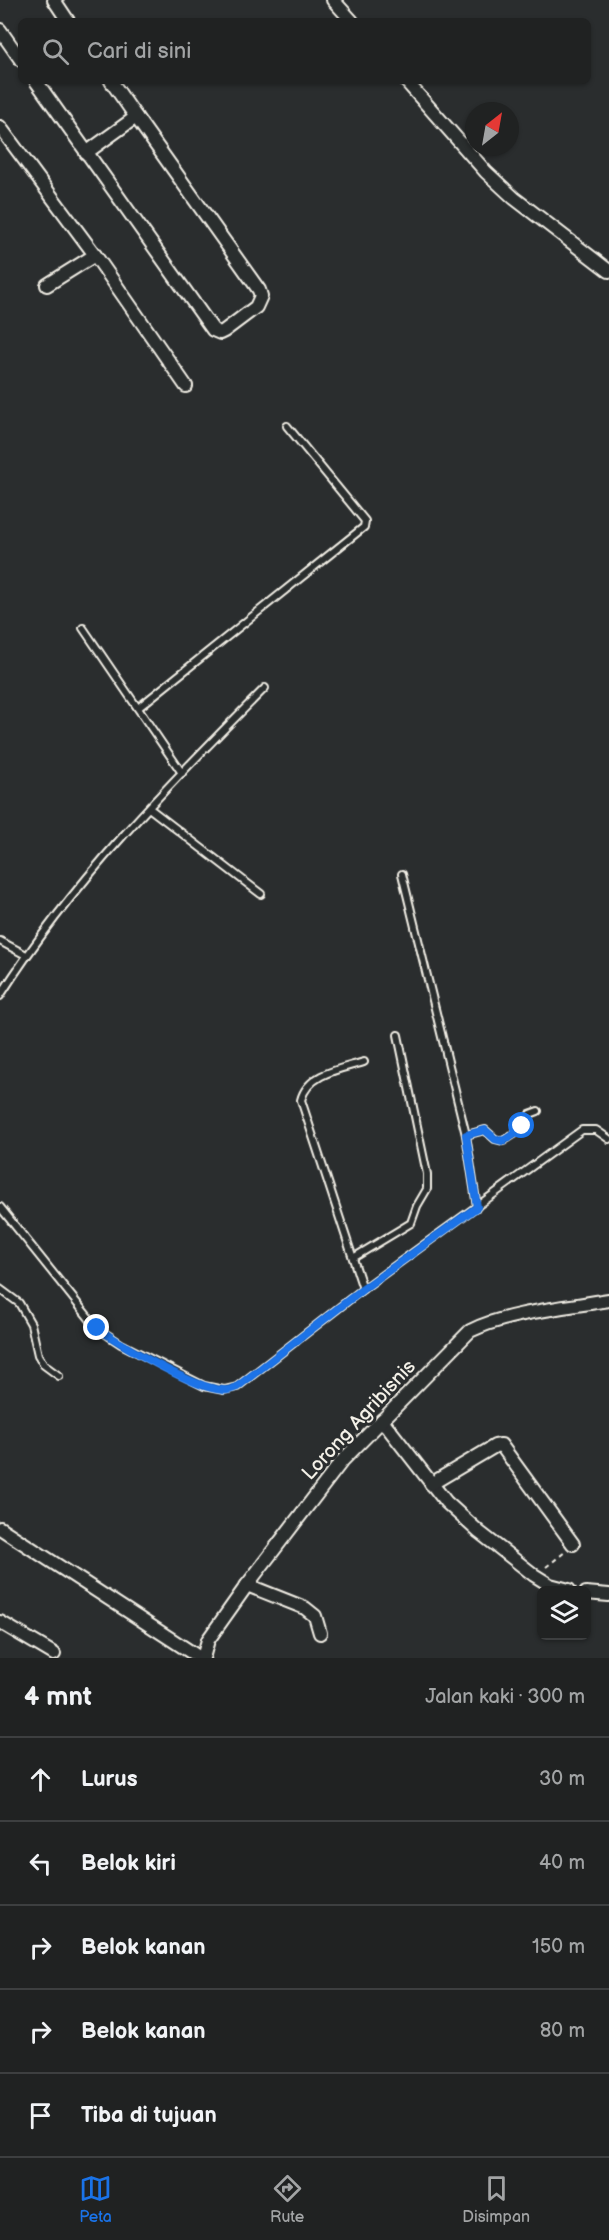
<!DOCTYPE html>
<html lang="id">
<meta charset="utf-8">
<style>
body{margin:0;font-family:"Balsamiq Sans",sans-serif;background:#2d2f2f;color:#f1f3f6}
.controls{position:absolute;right:18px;bottom:18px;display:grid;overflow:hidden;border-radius:9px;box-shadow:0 2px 4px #0004}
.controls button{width:54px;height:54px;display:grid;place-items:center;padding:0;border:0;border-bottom:2px solid #3d3f40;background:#202222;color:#f1f3f6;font:30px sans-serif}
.compass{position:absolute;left:465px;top:102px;width:54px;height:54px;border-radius:50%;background:#202222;box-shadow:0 2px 4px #0004;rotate:31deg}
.stop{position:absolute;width:18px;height:18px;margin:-14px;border:4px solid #1a73e8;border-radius:50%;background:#fff}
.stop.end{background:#1a73e8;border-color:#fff;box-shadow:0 2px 6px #0008}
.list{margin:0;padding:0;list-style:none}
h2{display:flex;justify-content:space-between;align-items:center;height:78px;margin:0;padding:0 24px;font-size:26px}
h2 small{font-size:20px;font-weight:400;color:#a2a4a5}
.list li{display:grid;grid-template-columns:39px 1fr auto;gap:18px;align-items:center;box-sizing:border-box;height:84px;padding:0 24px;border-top:2px solid #3d3f40}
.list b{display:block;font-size:22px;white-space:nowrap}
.list em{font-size:20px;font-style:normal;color:#a2a4a5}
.icon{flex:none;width:33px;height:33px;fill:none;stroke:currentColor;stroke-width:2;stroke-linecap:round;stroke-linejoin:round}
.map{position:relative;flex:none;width:609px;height:1658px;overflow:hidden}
.search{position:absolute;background:#202222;box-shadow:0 2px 4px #0004;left:18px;right:18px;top:18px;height:66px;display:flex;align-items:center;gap:15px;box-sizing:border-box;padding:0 21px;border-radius:9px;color:#a2a4a5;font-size:22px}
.sheet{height:498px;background:#202222}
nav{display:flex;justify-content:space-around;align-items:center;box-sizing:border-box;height:84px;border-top:2px solid #3d3f40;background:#202222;font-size:16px;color:#a2a4a5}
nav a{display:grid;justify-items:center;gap:3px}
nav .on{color:#1a73e8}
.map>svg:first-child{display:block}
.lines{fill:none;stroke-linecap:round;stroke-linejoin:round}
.lane-casing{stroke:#f4f1e8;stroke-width:10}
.street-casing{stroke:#f4f1e8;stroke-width:16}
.path{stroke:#f4f1e8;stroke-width:2;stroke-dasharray:4.5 4.5;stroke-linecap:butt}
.lane{stroke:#2a2d2e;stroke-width:6}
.street{stroke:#2a2d2e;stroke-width:12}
.route{stroke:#1a73e8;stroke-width:8}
.labels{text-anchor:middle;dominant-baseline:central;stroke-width:6;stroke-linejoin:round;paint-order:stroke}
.street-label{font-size:20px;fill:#f4f1e8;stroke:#2a2d2e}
</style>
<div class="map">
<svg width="609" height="1658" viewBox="0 0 609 1658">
<rect width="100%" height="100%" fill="#2a2d2e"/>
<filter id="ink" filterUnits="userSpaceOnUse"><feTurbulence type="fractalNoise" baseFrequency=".0167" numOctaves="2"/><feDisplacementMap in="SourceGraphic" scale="12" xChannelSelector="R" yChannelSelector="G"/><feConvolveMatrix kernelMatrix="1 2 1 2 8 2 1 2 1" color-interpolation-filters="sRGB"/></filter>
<g filter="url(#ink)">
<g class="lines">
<defs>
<g id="lane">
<path d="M83,628L182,773"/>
<path d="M138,708L364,527L365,521L287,426"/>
<path d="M149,808L261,894"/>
<path d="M402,874L466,1135L477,1207"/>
<path d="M0,941L26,955"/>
<path d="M0,996C73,881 169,784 265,688"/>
<path d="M466,1135L485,1130L495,1139L503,1141L519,1131L530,1114L538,1111"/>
<path d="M0,1207L97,1328L121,1344L204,1386L224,1390L237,1387L363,1289L582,1130H596L609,1139"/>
<path d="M353,1258L411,1223L417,1206L427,1189V1174L398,1035"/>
<path d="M0,1289L19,1303L31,1324L38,1355L44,1365L59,1376"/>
<path d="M363,1289L301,1100C308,1073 341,1069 364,1062"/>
</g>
<g id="street">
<path d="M54,0L68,21"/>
<path d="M333,0L352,21"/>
<path d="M0,30L21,60"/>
<path d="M36,81L213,330L220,333L224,331L256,307L261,296L259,290L136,117"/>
<path d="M406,81L486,172L514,198L609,271"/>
<path d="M0,127L95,255L47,285"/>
<path d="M86,153L136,117L111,81"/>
<path d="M95,255L186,386"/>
<path d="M382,1420L446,1502L479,1532L534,1575L550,1585L569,1590"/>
<path d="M431,1484L495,1446L501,1445L573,1544"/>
<path d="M0,1528L200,1658"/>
<path d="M247,1585L305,1608L315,1616L320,1633"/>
<path d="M586,1593L609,1595"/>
<path d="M0,1622L54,1654"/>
<path d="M203,1658L208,1640L247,1585L342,1461L470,1331C505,1313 568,1307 609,1300"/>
</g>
</defs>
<use href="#lane" class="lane-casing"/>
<use href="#street" class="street-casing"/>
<path class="path" d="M546,1567L565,1552"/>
<use href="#lane" class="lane"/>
<use href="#street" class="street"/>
</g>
</g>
<g class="lines" filter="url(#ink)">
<path class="route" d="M97,1328C124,1346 192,1388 223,1390C228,1391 232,1389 237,1387L363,1289L477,1207L466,1135L485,1130L495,1139L503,1141L518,1132L522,1126"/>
</g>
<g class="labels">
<g class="street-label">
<text transform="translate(359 1420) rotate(-47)">Lorong Agribisnis</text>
</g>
</g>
</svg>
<div class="controls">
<button><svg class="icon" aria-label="layers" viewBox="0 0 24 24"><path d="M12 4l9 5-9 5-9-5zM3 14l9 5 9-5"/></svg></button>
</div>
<svg class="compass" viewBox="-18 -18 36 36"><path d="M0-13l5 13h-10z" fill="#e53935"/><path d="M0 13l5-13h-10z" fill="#a2a4a5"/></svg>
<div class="stop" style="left:522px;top:1126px"></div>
<div class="stop end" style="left:97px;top:1328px"></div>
<div class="search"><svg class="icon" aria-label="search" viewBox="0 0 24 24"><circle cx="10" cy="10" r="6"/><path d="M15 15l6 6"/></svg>Cari di sini</div>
</div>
<section class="sheet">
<h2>4 mnt<small>Jalan kaki · 300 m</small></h2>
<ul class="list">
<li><svg class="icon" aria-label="ahead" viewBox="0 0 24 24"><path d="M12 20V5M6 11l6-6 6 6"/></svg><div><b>Lurus</b></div><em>30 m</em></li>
<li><svg class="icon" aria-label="left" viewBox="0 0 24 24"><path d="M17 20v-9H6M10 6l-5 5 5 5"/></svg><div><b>Belok kiri</b></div><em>40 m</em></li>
<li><svg class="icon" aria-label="right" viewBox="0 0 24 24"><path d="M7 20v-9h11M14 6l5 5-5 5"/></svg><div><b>Belok kanan</b></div><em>150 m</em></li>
<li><svg class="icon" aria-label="right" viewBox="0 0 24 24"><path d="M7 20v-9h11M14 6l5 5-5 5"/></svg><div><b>Belok kanan</b></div><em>80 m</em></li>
<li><svg class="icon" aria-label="arrive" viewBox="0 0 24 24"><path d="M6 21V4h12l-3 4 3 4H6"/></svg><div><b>Tiba di tujuan</b></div></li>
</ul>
</section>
<nav>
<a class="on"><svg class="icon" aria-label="map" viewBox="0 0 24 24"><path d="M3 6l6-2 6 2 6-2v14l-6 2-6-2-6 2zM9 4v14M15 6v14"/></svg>Peta</a>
<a><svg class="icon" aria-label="directions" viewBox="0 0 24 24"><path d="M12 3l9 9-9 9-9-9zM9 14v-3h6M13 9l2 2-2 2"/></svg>Rute</a>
<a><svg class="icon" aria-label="saved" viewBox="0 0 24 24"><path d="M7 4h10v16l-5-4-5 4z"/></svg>Disimpan</a>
</nav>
